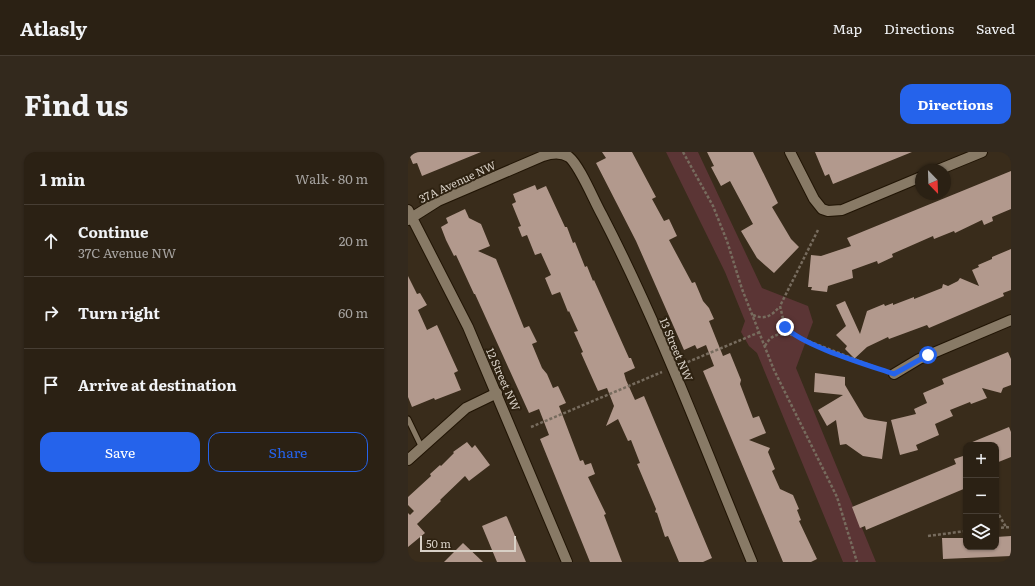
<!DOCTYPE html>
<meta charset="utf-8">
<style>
body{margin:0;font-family:Literata,serif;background:#33291d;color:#f1f3f6}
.controls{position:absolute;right:12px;bottom:12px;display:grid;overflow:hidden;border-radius:8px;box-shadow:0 1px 3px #0004}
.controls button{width:36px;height:36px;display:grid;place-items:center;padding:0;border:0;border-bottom:1px solid #473e34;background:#2b2114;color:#f1f3f6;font:20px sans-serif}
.compass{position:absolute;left:507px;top:12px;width:36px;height:36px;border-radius:50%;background:#2b2114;box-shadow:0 1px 3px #0004;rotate:157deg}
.scale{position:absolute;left:12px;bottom:10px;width:96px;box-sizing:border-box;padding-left:4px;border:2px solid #d8d0c6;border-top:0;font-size:11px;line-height:14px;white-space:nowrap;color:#d8d0c6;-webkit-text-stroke:3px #2e2211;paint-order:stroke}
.stop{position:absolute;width:12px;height:12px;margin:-9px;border:3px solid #2563eb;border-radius:50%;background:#fff}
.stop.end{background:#2563eb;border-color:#fff;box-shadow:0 1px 4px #0008}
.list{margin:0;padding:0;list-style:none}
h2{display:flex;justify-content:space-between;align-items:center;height:52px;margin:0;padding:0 16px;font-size:17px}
h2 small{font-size:13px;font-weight:400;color:#a6a3a0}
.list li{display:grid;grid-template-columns:26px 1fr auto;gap:12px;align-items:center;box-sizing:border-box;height:72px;padding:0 16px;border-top:1px solid #473e34}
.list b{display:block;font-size:15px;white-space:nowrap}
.list p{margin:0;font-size:13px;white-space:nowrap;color:#a6a3a0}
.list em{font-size:13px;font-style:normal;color:#a6a3a0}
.actions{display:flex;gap:8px;padding:12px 16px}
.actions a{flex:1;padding:9px 0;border:1px solid #2563eb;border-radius:12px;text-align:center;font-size:14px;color:#2563eb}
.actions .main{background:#2563eb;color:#fff}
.icon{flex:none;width:22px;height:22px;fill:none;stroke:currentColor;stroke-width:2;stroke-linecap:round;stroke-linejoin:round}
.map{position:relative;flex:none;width:603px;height:410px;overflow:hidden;border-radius:12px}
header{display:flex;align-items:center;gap:24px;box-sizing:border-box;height:56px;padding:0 20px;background:#2b2114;border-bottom:1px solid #473e34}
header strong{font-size:19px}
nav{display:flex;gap:22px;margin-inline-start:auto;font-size:14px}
.intro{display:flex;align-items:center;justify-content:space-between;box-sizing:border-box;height:96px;padding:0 24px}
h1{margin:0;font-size:28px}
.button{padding:10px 18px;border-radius:12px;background:#2563eb;color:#fff;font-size:14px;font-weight:700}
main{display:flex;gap:24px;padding:0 24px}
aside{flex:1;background:#2b2114;border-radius:12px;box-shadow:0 1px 3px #0004}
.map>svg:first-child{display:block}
.green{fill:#5b3535}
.building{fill:#b2998d}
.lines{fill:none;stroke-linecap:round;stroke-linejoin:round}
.service-casing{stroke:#201404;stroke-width:7}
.minor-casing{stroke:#201404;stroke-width:12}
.path{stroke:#776c5e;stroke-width:2.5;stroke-dasharray:3 2;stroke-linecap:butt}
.service{stroke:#887a66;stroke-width:5}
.minor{stroke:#887a66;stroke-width:10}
.route{stroke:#2563eb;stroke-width:5}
.labels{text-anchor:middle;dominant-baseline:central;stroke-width:4;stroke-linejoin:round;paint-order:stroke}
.street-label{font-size:11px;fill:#d8d0c6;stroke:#2e2211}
</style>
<header>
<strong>Atlasly</strong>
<nav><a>Map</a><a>Directions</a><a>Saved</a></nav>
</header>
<div class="intro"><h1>Find us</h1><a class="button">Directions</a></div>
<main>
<aside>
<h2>1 min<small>Walk · 80 m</small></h2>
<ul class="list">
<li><svg class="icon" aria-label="ahead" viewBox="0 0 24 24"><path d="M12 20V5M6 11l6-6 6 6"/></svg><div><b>Continue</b><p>37C Avenue NW</p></div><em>20 m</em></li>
<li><svg class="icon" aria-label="right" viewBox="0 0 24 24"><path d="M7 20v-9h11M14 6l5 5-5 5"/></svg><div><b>Turn right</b></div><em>60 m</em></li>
<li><svg class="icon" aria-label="arrive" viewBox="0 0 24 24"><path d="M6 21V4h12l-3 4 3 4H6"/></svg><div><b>Arrive at destination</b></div></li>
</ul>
<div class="actions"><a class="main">Save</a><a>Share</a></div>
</aside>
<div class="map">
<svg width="603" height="410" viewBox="0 0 603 410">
<rect width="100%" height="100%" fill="#392c1b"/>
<path class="green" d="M258,0H290L354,136L400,154L405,170L388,216L468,410H435L349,201L341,194L333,180L337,169L317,120Z"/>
<g class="building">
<path d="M0,0H73L14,24L9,11L5,12Z"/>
<path d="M194,0H224L248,45L244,47L256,69L261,67L269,84L261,88L284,131L287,130L295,149L301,156L306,167L301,169L315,204L322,201L333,228L332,232L345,266L351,264L358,281L341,288L362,296L360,300L367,317L364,319L372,337L385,343L391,357L389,358L393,368L391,369L409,407L403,410H375L295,219L306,214L298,193L289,197L287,193L276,198L228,89L188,11L198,6Z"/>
<path d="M299,0H345L370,51L364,55L383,87L391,95L366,121L349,106L333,79L345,72L322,29L313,34L303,15L306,14Z"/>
<path d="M407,0H504L425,32L421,22L417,24Z"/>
<path d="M603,19V57L584,65L585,69L576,73L574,68L547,81L546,79L526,87L525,84L484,102L485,105L470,112L469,109L444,118L445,126L420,134L419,140L403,138L404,135H400L403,103L413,104L443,94L439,86Z"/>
<path d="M127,33L129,38L138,34L157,75H159L165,91L167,90L177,115L179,114L185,129L186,128L221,206H223L227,216L216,221L218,228L227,248L236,244L304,406L295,410H271L260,384L257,385L249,361L247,360L248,357L229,312L232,311L223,288L220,289L210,267L198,274L206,254L199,236L190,239L173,201L175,200L166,180L170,179L161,159L160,160L152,140L144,143L137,126L143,123L133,101L127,103L119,83L114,85L110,75L113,74L104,52L108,50L105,42Z"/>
<path d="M57,57L61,66L73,72L82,94L70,99L88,107L116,176L121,174L129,190L124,192L134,216L139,222L145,236L150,234L151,236L158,251L151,254L172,309L175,308L177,313L183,311L187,322L180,325L198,362L196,363L214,410H182L132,287L141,283L131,257L121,261L67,142H66L48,103L46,104L38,88L33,75L40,71L38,66Z"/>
<path d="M603,97V138L595,141L596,144L521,176L519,173L481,187L480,185L459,195L445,208L446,206L437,197L439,194L428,183L438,174L428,153L437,149L452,182L459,159L476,152L477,154L485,151V153L506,145V147L534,136L535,132L540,134L550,129L552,126L571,134L564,118L571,115L570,113L584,107V105Z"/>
<path d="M0,124L9,142L12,141L19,153L10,158L19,178L29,173L35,186L50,219L46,221L53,238L27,248L26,246L4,255L0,245Z"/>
<path d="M600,200L603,207V233L595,236L593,241L574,236L579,246L563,252L562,250L542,258L545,264L527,272L531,283L508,293L510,298L492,303L483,268L508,262L506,257L519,251L515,241L536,232L534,227Z"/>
<path d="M407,221L437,225V233L456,265L460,267L479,270L474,307L455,304L438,292L432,293L428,268L419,274L410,258L435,243L406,240Z"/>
<path d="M601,275L603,280V305L588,311V293H557Z"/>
<path d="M59,290L64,296L67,293L82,313L61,329L57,324L32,348L33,349L9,372L17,381L0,395V361L2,363L6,359L0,353V345L23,324L22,322L32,313L33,314L46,301L45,300Z"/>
<path d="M558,303V336L458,378L457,374L452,376L444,355L548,312L546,307Z"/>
<path d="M98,364L99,365L118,410H89L74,374Z"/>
<path d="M603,384V404L535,407L534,386H558V395H588V385Z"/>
<path d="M55,391L75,410H36Z"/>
</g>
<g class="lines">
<defs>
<path id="service" d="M0,267L14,296"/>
<g id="minor">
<path d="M382,0L406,47L414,57L420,59L434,58L513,25"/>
<path d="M530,18L574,0"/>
<path d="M0,58L60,175L159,410"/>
<path d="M0,68L30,49L135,4C144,1 153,0 161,5C172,14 186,49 194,63C252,175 296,294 344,410"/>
<path d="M486,222L511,207L603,168"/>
<path d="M0,308L58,256L89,241"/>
</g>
</defs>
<use href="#service" class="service-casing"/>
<use href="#minor" class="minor-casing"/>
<g class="path">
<path d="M275,0L305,54L319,89L334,137L366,218L429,345L449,410"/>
<path d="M410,78L372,154L377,175L385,183L477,219"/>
<path d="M345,163C356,168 364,164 371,155"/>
<path d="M357,194C364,181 371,182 384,183"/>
<path d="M275,212L352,180"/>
<path d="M123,275L254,220"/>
<path d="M591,363L598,375"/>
<path d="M588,376L603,375"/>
<path d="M520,384L558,379"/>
</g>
<use href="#service" class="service"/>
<use href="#minor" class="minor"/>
</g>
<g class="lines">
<path class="route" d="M377,175C395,194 460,213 486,222L520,203"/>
</g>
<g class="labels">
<g class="street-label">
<text transform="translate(49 29) rotate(-25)">37A Avenue NW</text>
<text transform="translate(269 197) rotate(67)">13 Street NW</text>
<text transform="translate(96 227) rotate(66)">12 Street NW</text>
</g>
</g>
</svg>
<div class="controls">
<button>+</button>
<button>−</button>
<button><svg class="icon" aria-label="layers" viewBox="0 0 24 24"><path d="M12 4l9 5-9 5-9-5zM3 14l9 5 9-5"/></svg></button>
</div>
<svg class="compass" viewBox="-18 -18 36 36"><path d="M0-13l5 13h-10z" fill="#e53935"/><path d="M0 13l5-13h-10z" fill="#a6a3a0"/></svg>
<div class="scale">50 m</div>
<div class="stop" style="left:520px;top:203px"></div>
<div class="stop end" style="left:377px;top:175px"></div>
</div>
</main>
